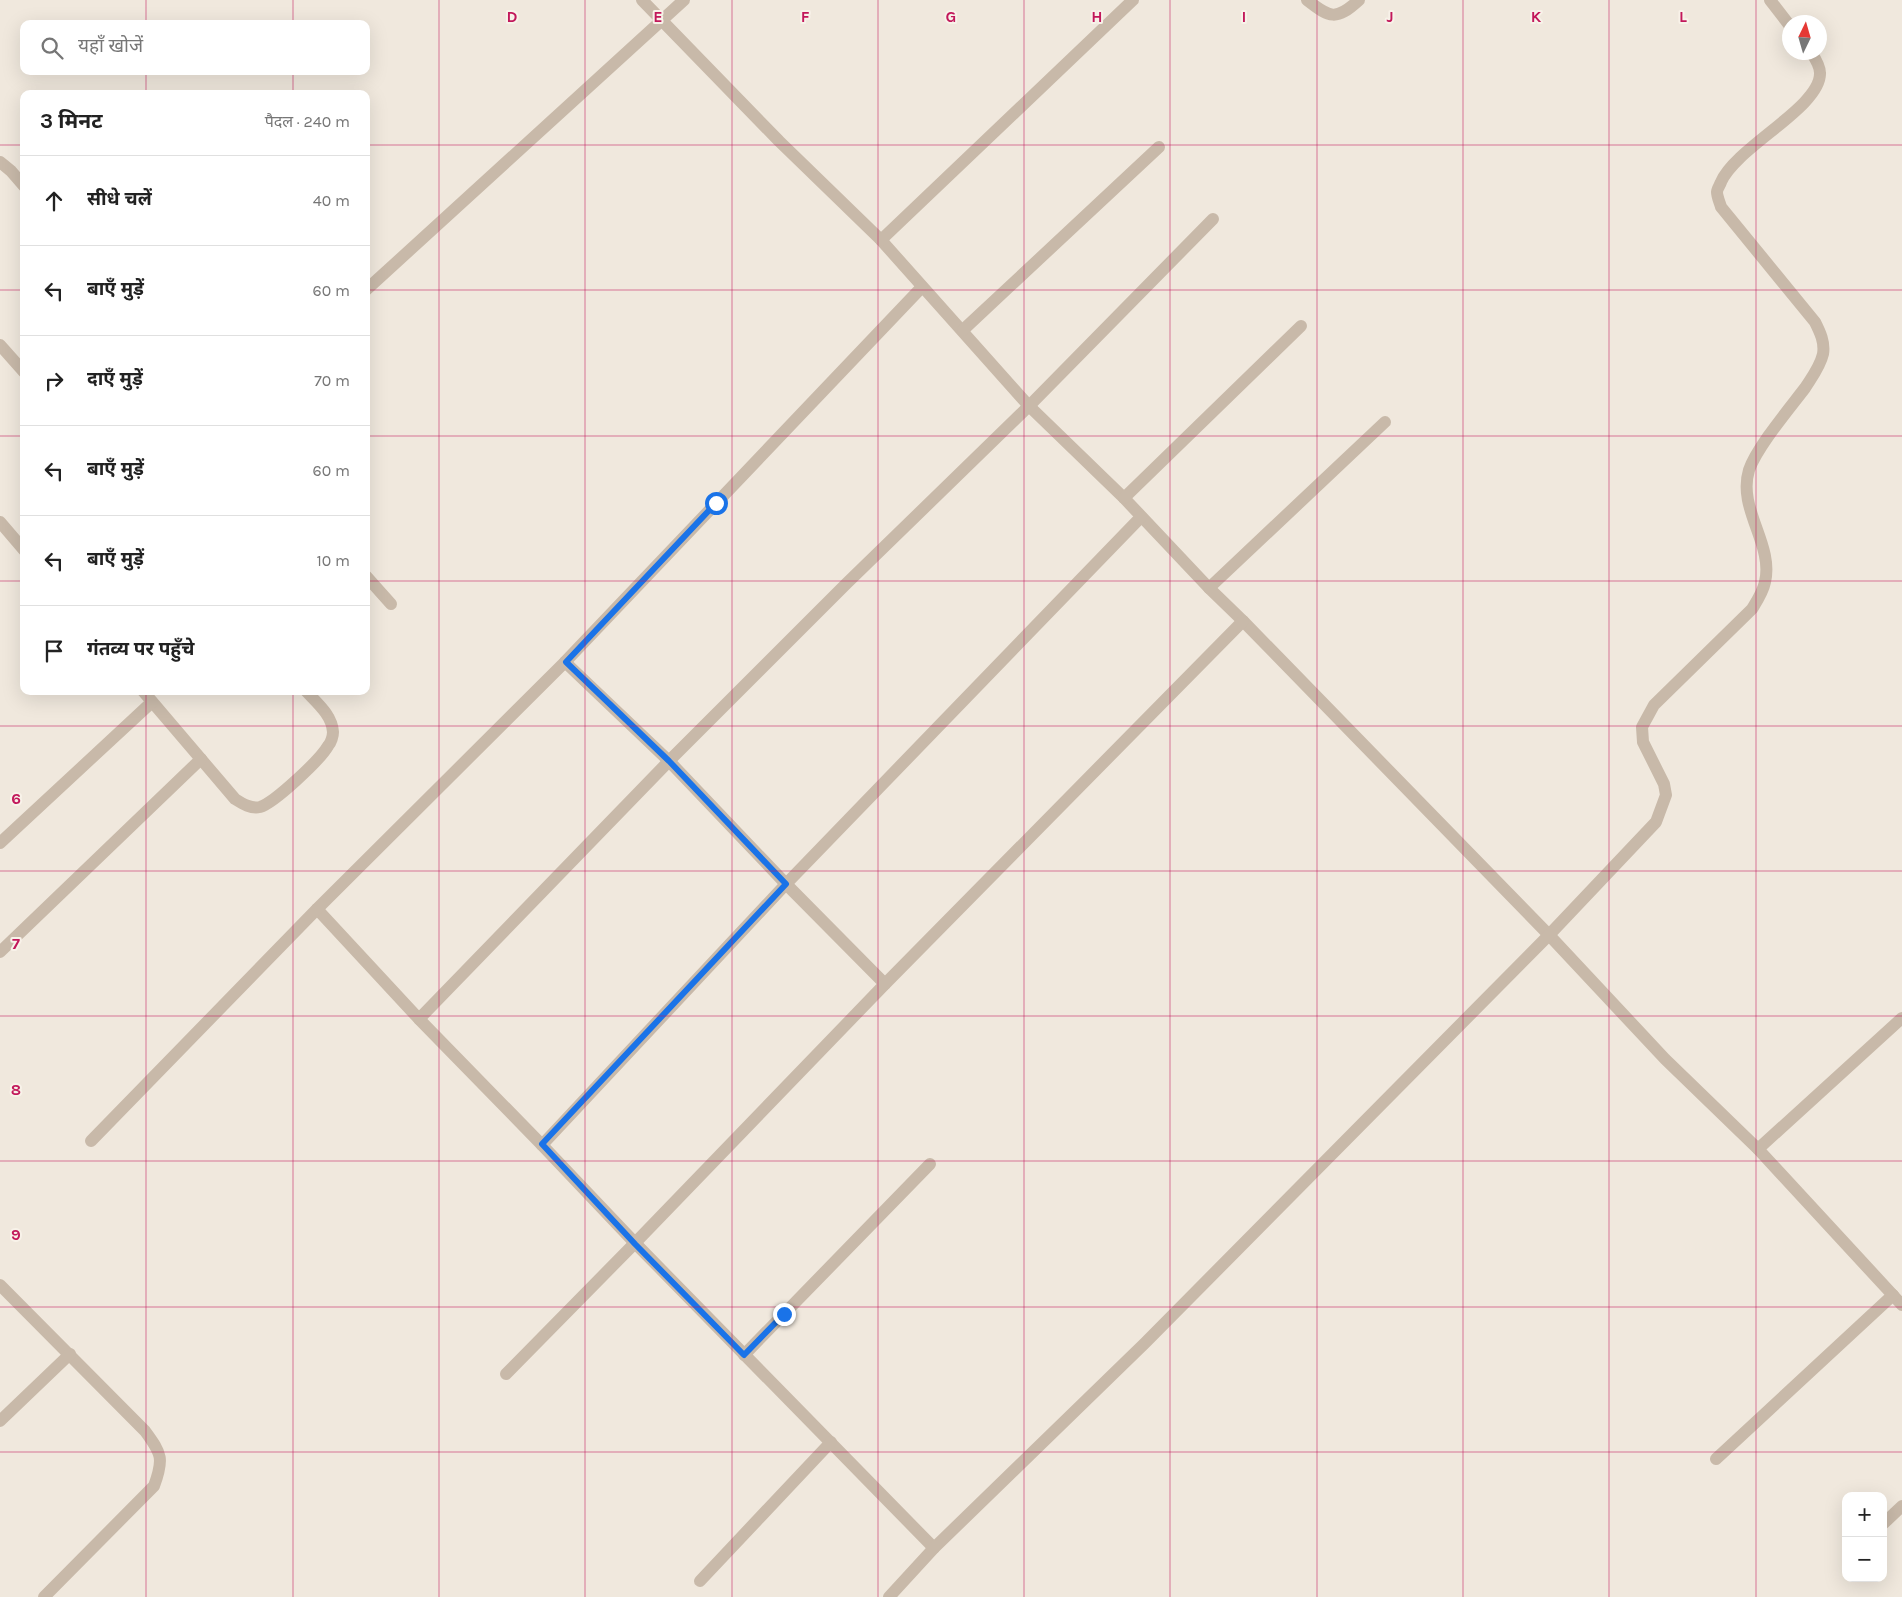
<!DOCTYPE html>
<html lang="hi">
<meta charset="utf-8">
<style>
body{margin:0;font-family:Karla,"Noto Sans Devanagari",sans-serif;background:#f6f6f6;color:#222}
.controls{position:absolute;right:15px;bottom:15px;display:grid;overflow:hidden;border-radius:10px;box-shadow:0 5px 20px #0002}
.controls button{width:45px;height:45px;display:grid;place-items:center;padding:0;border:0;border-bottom:1px solid #e0e0e0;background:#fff;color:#222;font:25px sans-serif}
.compass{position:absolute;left:1782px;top:15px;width:45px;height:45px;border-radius:50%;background:#fff;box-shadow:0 5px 20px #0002;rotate:5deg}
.stop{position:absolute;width:15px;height:15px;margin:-11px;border:4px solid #1a73e8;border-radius:50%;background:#fff}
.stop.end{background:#1a73e8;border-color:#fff;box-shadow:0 1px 5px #0008}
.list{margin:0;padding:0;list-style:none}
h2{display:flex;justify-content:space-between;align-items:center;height:65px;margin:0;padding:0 20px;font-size:21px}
h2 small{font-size:16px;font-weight:400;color:#767676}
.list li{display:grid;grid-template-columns:32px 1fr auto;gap:15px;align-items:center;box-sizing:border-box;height:90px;padding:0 20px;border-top:1px solid #e0e0e0}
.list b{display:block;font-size:19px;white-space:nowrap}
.list em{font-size:16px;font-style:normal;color:#767676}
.icon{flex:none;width:28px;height:28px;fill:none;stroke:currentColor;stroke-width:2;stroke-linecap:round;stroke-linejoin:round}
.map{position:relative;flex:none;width:1902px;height:1597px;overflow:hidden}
.search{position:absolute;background:#fff;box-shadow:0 5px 20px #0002;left:20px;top:20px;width:350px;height:55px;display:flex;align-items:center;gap:12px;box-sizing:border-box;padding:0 18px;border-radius:10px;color:#767676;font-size:19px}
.panel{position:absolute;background:#fff;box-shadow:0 5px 20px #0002;left:20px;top:90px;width:350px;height:605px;border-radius:10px}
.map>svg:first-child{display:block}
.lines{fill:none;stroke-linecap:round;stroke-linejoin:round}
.minor{stroke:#c8b9a9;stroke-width:12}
.route{stroke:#1a73e8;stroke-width:6}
.grid{fill:none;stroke:#c2185b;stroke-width:1;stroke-opacity:0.55}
.grid-label{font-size:16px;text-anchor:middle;font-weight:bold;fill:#c2185b;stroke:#f8f2e9;stroke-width:4;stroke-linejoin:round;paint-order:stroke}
</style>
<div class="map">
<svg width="1902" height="1597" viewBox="0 0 1902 1597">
<rect width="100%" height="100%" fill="#f0e8dd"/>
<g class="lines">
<g class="minor">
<path d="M642,0L779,141L881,240L1029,406L1124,498L1209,588L1243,621L1549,935L1665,1059L1758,1149L1902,1305"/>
<path d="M1307,0C1330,18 1336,21 1359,0"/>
<path d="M1770,0L1790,26"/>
<path d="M0,162L11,171L24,186"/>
<path d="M881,240L1133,0"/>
<path d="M366,290L684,0"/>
<path d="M963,330L1159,147"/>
<path d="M0,345L24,372"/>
<path d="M1124,498L1301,326"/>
<path d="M0,522L24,550"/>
<path d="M366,576L391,604"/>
<path d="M1209,588L1385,422"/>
<path d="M565,662L669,761L786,884L885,984"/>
<path d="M143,691L235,799C243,804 251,809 260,807C274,803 320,760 328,746C331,743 333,736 333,732C332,715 317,703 306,691"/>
<path d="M0,843L152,702"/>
<path d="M317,909L419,1019L542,1145L635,1243L934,1548"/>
<path d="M0,952L201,759"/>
<path d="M419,1019L669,761L846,584L1029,406L1213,219"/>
<path d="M91,1141L317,909L565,662L922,287"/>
<path d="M542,1145L786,884L1141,517"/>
<path d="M1758,1149L1902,1018"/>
<path d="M0,1285L145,1431C162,1454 164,1459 154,1486L44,1597"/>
<path d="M744,1355L930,1164"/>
<path d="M506,1374L635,1243L885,984L1243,621"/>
<path d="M0,1421L70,1354"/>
<path d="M1716,1459L1893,1295"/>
<path d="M1883,1524L1902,1506"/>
<path d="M700,1581L831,1442"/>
<path d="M889,1597L934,1548L1145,1343L1549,935L1656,822L1666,795L1664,784L1643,742L1642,727L1654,705L1752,609C1757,601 1763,592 1765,582C1774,544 1737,509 1749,470C1757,447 1789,409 1805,388C1812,377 1820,367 1823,354C1825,342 1820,332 1815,322L1721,207C1720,203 1717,197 1717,192C1717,189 1720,185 1721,182C1736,147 1821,107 1820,73C1820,66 1815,58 1811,52"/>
</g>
</g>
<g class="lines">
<path class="route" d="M716,503L566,662L669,761L786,884L542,1144L635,1244L744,1355L784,1314"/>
</g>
<path class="grid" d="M146,0V24M293,0V24M439,0V1597M585,0V1597M732,0V1597M878,0V1597M1024,0V1597M1170,0V1597M1317,0V1597M1463,0V1597M1609,0V1597M1756,0V1597M146,71V94M293,71V94M0,145H24M366,145H1902M0,290H24M366,290H1902M0,436H24M366,436H1902M0,581H24M366,581H1902M146,691V1597M293,691V1597M0,726H1902M0,871H1902M0,1016H1902M0,1161H1902M0,1307H1902M0,1452H1902"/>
<g class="grid-label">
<text x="512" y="22">D</text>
<text x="658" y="22">E</text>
<text x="805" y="22">F</text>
<text x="951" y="22">G</text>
<text x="1097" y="22">H</text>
<text x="1244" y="22">I</text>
<text x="1390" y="22">J</text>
<text x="1536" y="22">K</text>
<text x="1683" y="22">L</text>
<text x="16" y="804">6</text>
<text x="16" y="949">7</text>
<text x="16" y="1095">8</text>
<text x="16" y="1240">9</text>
</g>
</svg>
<div class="controls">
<button>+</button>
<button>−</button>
</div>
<svg class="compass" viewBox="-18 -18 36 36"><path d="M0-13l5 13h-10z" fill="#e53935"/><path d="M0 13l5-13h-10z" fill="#767676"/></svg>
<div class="stop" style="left:716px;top:503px"></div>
<div class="stop end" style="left:784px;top:1314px"></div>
<div class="search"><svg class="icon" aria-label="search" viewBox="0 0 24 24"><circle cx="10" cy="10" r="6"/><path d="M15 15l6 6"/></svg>यहाँ खोजें</div>
<section class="panel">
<h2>3 मिनट<small>पैदल · 240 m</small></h2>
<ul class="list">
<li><svg class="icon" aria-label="ahead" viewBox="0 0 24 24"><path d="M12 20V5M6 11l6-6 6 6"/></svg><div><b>सीधे चलें</b></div><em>40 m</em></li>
<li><svg class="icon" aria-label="left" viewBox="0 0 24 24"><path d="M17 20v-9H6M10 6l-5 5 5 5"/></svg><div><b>बाएँ मुड़ें</b></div><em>60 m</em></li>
<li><svg class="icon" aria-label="right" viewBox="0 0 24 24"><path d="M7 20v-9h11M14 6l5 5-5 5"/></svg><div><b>दाएँ मुड़ें</b></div><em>70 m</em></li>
<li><svg class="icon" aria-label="left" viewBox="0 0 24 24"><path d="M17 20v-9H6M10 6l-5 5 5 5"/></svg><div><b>बाएँ मुड़ें</b></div><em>60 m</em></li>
<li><svg class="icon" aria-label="left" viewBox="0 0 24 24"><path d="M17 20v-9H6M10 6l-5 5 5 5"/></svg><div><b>बाएँ मुड़ें</b></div><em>10 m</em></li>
<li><svg class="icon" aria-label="arrive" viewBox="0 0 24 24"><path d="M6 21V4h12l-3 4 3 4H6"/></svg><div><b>गंतव्य पर पहुँचे</b></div></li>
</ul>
</section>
</div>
